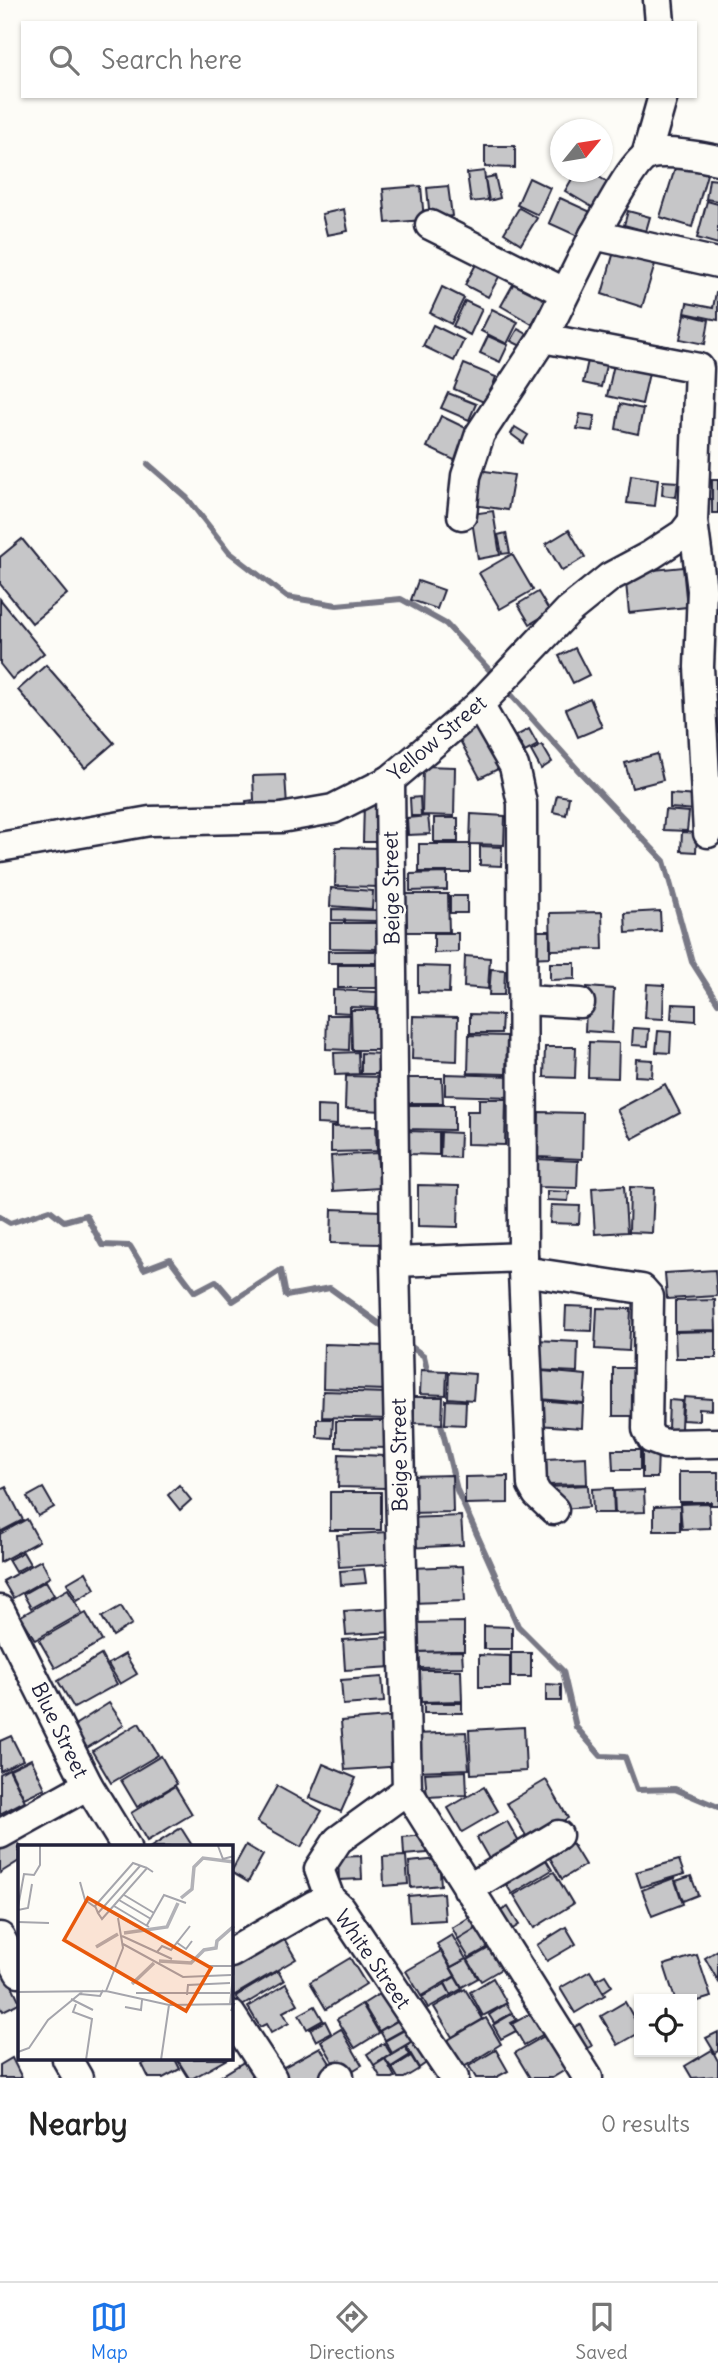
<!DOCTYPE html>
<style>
body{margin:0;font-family:Delius,sans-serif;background:#f2f2f2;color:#222}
.controls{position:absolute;right:21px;bottom:21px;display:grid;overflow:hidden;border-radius:0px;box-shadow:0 2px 5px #0004}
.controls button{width:63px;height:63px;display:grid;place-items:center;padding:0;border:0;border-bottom:2px solid #e0e0e0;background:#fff;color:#222;font:35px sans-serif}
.compass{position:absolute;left:550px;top:119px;width:63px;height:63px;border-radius:50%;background:#fff;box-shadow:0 2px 5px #0004;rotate:60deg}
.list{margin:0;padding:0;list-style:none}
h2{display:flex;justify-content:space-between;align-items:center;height:91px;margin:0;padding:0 28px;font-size:30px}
h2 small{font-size:23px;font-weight:400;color:#767676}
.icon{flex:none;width:38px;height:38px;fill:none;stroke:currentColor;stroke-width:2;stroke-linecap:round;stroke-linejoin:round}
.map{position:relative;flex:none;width:718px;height:2078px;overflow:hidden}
.search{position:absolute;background:#fff;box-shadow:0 2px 5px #0004;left:21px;right:21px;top:21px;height:77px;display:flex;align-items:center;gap:18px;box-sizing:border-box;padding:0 24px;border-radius:0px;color:#767676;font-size:26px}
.sheet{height:203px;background:#fff}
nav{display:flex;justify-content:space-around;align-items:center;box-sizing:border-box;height:98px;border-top:2px solid #e0e0e0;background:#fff;font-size:19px;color:#767676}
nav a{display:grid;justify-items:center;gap:4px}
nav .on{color:#1a73e8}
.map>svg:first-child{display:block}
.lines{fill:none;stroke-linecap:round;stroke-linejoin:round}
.stream{stroke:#787885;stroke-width:6}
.building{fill:#c6c6c8;stroke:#22223b;stroke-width:2}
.minor-casing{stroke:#22223b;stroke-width:33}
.minor{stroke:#fdfcf7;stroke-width:28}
.labels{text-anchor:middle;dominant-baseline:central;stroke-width:5;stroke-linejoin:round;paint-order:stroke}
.street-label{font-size:21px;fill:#22223b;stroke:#fdfcf7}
.inset-river{fill:none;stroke:#b2b2b7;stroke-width:3.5}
.inset-road{fill:none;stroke:#a5a5ac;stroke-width:2}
.view{fill:#e8590c;fill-opacity:0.15;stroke:#e8590c;stroke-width:3.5}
.inset-edge{fill:none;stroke:#22223b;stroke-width:3.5}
</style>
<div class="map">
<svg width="718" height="2078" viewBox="0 0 718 2078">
<rect width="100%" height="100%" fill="#fdfcf7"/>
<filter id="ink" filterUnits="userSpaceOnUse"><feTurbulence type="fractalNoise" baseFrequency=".0143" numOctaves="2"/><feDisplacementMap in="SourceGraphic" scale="14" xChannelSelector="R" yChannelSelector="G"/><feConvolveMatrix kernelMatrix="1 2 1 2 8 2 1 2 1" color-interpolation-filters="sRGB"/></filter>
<g filter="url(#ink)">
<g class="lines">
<g class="stream">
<path d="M148,464L187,498L229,552L287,597L337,605L401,599L446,624L496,677"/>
<path d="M505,688L579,771L664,861L692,962L718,1003"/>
<path d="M0,1217L10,1223L50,1210L64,1221L86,1215L102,1245L130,1246L144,1269L170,1259L195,1292L216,1281L233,1301L281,1270L286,1296L330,1288L388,1330"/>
<path d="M406,1343L424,1356L429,1378"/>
<path d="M439,1416L457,1490L518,1626L563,1671L576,1727L601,1756L625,1757L637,1790L675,1789L718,1807"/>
</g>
</g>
<g class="building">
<path d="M485,146H515V168L485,167Z"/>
<path d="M676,165L707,174L692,227L660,217Z"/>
<path d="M484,171L488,200L471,202L467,173Z"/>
<path d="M576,172H591L612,185L597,210L565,191Z"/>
<path d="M495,176L500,198L489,201L485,178Z"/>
<path d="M529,178L550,188L538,215L517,205Z"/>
<path d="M709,179L718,180V201L706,199Z"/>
<path d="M421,186L424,220L386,223L383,189Z"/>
<path d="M448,186L452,216L430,219L427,188Z"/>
<path d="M560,198L593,213L582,238L549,223Z"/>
<path d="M707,201L718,204V244L697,238Z"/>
<path d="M519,208L537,218L521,244L504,233Z"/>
<path d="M344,209L348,231L327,235L322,214Z"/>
<path d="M628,211L650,217L646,231L624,225Z"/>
<path d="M615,248L656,261L642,307L602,294Z"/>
<path d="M482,253L505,266L488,297L465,285Z"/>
<path d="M516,279L547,296L532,324L501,306Z"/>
<path d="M442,287L464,298L451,324L430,313Z"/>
<path d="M716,292H718V320L685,313L687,303L713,308Z"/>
<path d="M465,301L482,309L470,335L453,326Z"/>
<path d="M492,309L518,322L507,344L481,331Z"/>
<path d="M685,314L709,320L705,344L680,339Z"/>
<path d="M433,325L464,340L454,361L423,346Z"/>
<path d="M518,329L527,334L521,346L511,341Z"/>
<path d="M488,336L508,345L500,362L480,353Z"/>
<path d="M589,356L607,361L601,387L583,383Z"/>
<path d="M464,364L496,377L486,403L454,389Z"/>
<path d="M614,364L649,373L642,404L607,396Z"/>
<path d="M448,393L476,404L469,420L441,408Z"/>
<path d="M620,404L643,409L638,434L616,429Z"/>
<path d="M580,414L595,416L592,431L577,429Z"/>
<path d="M441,416L470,430L456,461L427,447Z"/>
<path d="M515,427L528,435L523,443L511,434Z"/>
<path d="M478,470L514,475L508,510L473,505Z"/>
<path d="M631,475L658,479L655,506L627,503Z"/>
<rect x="712" y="480" width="6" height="33"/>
<path d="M663,481L678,482L676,497L662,495Z"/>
<path d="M493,511L500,555L478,559L471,514Z"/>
<path d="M569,530L585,557L562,571L546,544Z"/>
<path d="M506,533L510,553L502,554L498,535Z"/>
<path d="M22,539L67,594L32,623L0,584V557Z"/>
<path d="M512,554L533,590L500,609L479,573Z"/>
<path d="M683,567L687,607L629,613L625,573Z"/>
<path d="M418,581L444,590L437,609L411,600Z"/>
<path d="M538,592L550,612L530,624L518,604Z"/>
<path d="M0,599L44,653L12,679L0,664Z"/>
<path d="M575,648L589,675L573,683L559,656Z"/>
<path d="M46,665L114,743L85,768L18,690Z"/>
<path d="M590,698L602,727L578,737L566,709Z"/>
<path d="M483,719L508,764L480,778L456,733Z"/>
<path d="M529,729L538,745L525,752L516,736Z"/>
<path d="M542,745L552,762L541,769L531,751Z"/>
<path d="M657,754L663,780L632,788L625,763Z"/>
<path d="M423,766L455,767L454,816L422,815Z"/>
<path d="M285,775L287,807L248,819L246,801L254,800L253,776Z"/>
<path d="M670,794L697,796L696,810L670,808Z"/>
<path d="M557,795L569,797L566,815L553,812Z"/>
<path d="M420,797L421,816H411L410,798Z"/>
<path d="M364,803L384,804V842H363Z"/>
<path d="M665,810L689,812L687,831L663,830Z"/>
<path d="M471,814L505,816L504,845L470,844Z"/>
<path d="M428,816L430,834L408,835L407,818Z"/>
<rect x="434" y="818" width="24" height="24"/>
<path d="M682,832L697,833L696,852L681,851Z"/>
<rect x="419" y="844" width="51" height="28"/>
<path d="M480,846L502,847L501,866L480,865Z"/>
<path d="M336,847L381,848V887L335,886Z"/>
<path d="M447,873V890L410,891V874Z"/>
<path d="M331,888L373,891L372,909L330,906Z"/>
<path d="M403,894H448L449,932H403Z"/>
<rect x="450" y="896" width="17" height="17"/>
<path d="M332,909L376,910V921L332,920Z"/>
<path d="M660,911L661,931L626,933L625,913Z"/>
<path d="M602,912L603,949L551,950L550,913Z"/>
<path d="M330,923H378V949L330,948Z"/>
<path d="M527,931H550V957L527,958Z"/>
<path d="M434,933H458V952L434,953Z"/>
<rect x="328" y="951" width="51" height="12"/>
<path d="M465,956L490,958L488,989L464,987Z"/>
<path d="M550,963H575V979L550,980Z"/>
<rect x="338" y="965" width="46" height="23"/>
<path d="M418,966L450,967L449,993L418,992Z"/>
<path d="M491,969L505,970L504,995H489Z"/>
<path d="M647,984L664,985L663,1019L645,1018Z"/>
<path d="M587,987L614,989L612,1033L585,1031Z"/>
<path d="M333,990L377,992L376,1008L350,1007V1013L333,1012Z"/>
<path d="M672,1004L696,1005V1021L671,1019Z"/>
<path d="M351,1010H385V1050H352Z"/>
<path d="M470,1014L502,1015L501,1033H470Z"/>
<path d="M327,1015H350L349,1050L326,1049Z"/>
<path d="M413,1016L458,1017L457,1061L412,1059Z"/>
<path d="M633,1028L649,1029L648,1046L632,1045Z"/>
<path d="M658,1031L671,1032L670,1053L656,1052Z"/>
<path d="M469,1035L507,1036L506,1074L468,1073Z"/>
<path d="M589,1042L619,1043L618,1078L588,1077Z"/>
<path d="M545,1047H576L575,1078L544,1077Z"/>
<path d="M358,1052L359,1074L335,1075L334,1053Z"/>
<path d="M361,1053L383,1054V1074H361Z"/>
<path d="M636,1059L653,1060L652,1077L635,1076Z"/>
<path d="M445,1074L513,1076L512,1097L445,1095Z"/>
<path d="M346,1076L384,1077L383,1111L345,1109Z"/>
<path d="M405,1078H442L443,1103H405Z"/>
<path d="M665,1084L680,1113L632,1139L617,1110Z"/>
<path d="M479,1099H506L505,1145L467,1144V1111H479Z"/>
<path d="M406,1105H454V1130L405,1129Z"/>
<path d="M317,1106L337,1107V1125L317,1124Z"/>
<path d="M539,1112L583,1113L582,1159L538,1157Z"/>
<path d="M376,1126L377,1151L331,1152V1127Z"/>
<path d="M408,1131L439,1132V1155L408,1154Z"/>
<path d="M441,1132L460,1133L459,1158L440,1157Z"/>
<path d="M377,1153L380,1188L333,1191L331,1156Z"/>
<path d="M537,1159L578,1161L577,1188L536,1187Z"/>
<path d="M418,1185L459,1186L458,1227L418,1226Z"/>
<path d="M624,1186L627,1232L595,1234L592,1188Z"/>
<path d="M630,1187L654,1188L652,1233L629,1232Z"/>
<path d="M547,1191L569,1192L568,1201L547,1200Z"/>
<path d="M551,1205L580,1206L579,1224L550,1223Z"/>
<path d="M332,1209L382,1211L381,1244L331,1243Z"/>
<path d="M715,1270L717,1296L667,1299L665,1273Z"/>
<path d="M715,1300L716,1330L675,1331V1301Z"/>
<path d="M566,1306L593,1307L592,1331L565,1330Z"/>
<path d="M597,1308L631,1309L629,1351L595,1349Z"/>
<path d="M716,1331V1358H676L675,1332Z"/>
<path d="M535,1340L578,1342L577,1372L534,1370Z"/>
<path d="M324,1344L388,1346L387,1390L323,1388Z"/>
<rect x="613" y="1368" width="26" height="48"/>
<path d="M421,1370L447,1371L446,1395L420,1394Z"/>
<path d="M542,1371L586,1375L584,1403L540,1399Z"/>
<path d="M449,1372L475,1374L473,1400L448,1398Z"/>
<path d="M323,1391L388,1393V1419L322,1417Z"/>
<path d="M414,1397H443L442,1424L414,1423Z"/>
<path d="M684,1397L712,1399V1410L699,1409V1421L682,1420Z"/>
<path d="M446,1400L466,1401L465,1425L445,1424Z"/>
<path d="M539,1400L583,1404L582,1428L537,1425Z"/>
<path d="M669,1400L682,1401L681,1429H668Z"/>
<path d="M317,1419H333L332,1438L317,1437Z"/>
<path d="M336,1421H390V1448L336,1447Z"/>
<path d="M642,1449H658L657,1478H642Z"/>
<path d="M612,1450H640V1470H613Z"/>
<path d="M339,1454L385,1456V1488L338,1487Z"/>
<path d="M586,1457L587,1484L547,1485L546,1459Z"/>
<path d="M679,1472H718V1505H711V1502H679Z"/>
<path d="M452,1475L453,1512L410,1513L409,1476Z"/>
<path d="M508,1476V1503L465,1504V1477Z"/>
<path d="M179,1485L191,1500L180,1510L168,1495Z"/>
<path d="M588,1485L589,1507L559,1509L549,1487Z"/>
<path d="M6,1487L23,1520L0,1532V1490Z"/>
<path d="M43,1488L54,1507L38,1516L27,1497Z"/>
<path d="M613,1488L614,1513H593L592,1489Z"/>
<path d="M644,1490L645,1512L615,1513L614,1491Z"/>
<rect x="330" y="1492" width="51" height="38"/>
<path d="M709,1503L710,1528L682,1529L680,1504Z"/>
<path d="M680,1506V1531H654V1507Z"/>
<path d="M461,1516L463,1545L408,1548L407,1518Z"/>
<path d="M27,1519L39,1541L0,1562V1534Z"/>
<path d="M388,1532L389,1564L339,1567L337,1535Z"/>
<path d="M23,1552L30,1564L15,1572L8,1560Z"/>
<path d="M41,1560L50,1577L13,1598L3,1581Z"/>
<path d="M463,1566L465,1601L412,1603L411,1568Z"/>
<path d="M364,1569L366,1583L341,1585L340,1571Z"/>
<path d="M86,1572L95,1589L77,1600L67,1583Z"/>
<path d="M46,1581L54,1595L31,1608L23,1594Z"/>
<path d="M68,1589L82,1613L35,1640L21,1616Z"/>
<path d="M121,1606L132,1624L113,1636L102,1617Z"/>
<path d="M392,1608L394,1632L346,1635L344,1611Z"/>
<path d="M86,1613L102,1641L55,1668L39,1640Z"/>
<path d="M464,1622V1651L413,1652L412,1623Z"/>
<path d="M484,1626L512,1627V1649H484Z"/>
<path d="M390,1637L392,1667L345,1670L343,1640Z"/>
<path d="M462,1651L463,1667L420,1668L419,1652Z"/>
<rect x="511" y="1653" width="20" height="24"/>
<path d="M125,1654L137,1674L120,1684L108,1664Z"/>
<path d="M101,1655L117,1684L74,1708L58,1681Z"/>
<path d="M479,1655L510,1656V1687H479Z"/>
<path d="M420,1670H461L462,1701L421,1702Z"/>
<path d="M382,1677L384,1702L343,1705L341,1680Z"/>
<path d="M546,1684L561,1685V1701H546Z"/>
<path d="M109,1703L124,1725L87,1748L73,1726Z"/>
<rect x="424" y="1703" width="38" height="10"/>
<path d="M399,1716L403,1766L345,1770L341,1721Z"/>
<path d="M139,1723L158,1755L111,1783L92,1751Z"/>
<path d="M524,1727L526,1771L471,1774L469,1730Z"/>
<path d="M466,1732L469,1769L417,1771L415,1734Z"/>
<path d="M11,1736L23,1760L0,1771V1741Z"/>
<path d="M161,1756L177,1784L137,1807L121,1780Z"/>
<path d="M31,1759L45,1788L24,1798L10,1769Z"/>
<path d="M323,1764L356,1778L341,1812L309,1798Z"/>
<path d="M9,1769L25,1801L0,1814V1774Z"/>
<path d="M466,1771L467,1795L427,1797L425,1773Z"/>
<path d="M546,1780L568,1818L529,1841L507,1803Z"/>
<path d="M175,1786L192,1814L147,1841L131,1813Z"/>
<path d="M277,1786L322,1811L301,1847L257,1822Z"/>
<path d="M484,1787L498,1811L462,1832L448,1808Z"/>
<path d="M507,1821L523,1849L493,1866L477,1838Z"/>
<path d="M181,1828L193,1847H151Z"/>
<path d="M13,1834L21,1847H19V1861L0,1873V1842Z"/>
<path d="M426,1835L427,1853L404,1855L403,1837Z"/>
<path d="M568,1837L585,1865L562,1879L545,1849Z"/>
<path d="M246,1845L263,1855L248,1882L231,1872Z"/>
<path d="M540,1850L552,1870L512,1894L500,1874Z"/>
<path d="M361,1856L362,1879L339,1880L338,1857Z"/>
<path d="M406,1856L408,1884L384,1886L383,1857Z"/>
<path d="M439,1859L441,1885L411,1888L409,1862Z"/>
<path d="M679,1860L684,1874L641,1887L636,1872Z"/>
<path d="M554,1872L573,1904L534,1928L514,1895Z"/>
<path d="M691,1876L698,1895L683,1901L676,1881Z"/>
<path d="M674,1878L683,1904L652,1916L642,1890Z"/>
<path d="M443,1893L445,1920L410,1922L408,1896Z"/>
<path d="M508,1907L519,1925L506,1933L494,1914Z"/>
<path d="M475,1914L481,1925L458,1939L452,1928Z"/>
<path d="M481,1926L492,1945L469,1958L458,1940Z"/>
<path d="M566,1927L576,1944L547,1961L537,1945Z"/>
<path d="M279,1930L296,1959L233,1996L231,1958Z"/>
<path d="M452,1935L466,1959L451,1967L437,1944Z"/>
<path d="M491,1947L503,1968L481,1981L468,1960Z"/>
<path d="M718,1950V1981L705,1958Z"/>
<path d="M441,1951L455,1976L421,1996L406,1971Z"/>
<path d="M697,1955L711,1997L692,2003V1999H675L664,1965Z"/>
<path d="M350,1958L366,1984L326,2009L310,1982Z"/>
<path d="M467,1959L478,1978L462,1987L451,1968Z"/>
<path d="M0,1961L19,2000V2003L3,2011L0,2006Z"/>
<path d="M278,1971L284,1981L242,2006L236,1996Z"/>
<path d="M590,1971L605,1995L575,2013L560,1988Z"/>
<path d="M605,1975L612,1986L603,1992L596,1980Z"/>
<path d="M455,1977L462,1989L451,1995L445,1983Z"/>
<path d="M493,1978L507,2003L483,2016L470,1992Z"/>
<path d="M286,1984L298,2004L283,2012L289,2023L271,2033L266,2024L260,2027L248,2007Z"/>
<path d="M445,1984L451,1995L428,2008L422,1997Z"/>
<path d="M387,1989L403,2017L379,2031L363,2004Z"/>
<path d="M465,1989L483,2019L452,2037L434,2007Z"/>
<path d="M625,2002L639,2027V2033L618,2045L601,2016Z"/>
<path d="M362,2004L379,2033L355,2048L337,2019Z"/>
<path d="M506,2004L512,2013L494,2023L489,2015Z"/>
<path d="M315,2006L323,2020L307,2029L299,2015Z"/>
<path d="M539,2009L551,2030L524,2045L512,2024Z"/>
<path d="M512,2014L517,2020L511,2023L516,2031L501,2039L493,2025Z"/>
<path d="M406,2016L412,2025L385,2040L380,2031Z"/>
<path d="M486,2018L501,2044L462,2068L446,2041Z"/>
<path d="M325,2021L331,2033L316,2041L310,2029Z"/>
<path d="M580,2024L592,2046L581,2052L568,2031Z"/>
<path d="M412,2026L419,2037L392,2053L385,2041Z"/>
<path d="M341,2029L362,2065L342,2077L321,2041Z"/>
<path d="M553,2031L572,2066L552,2078H530L515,2053Z"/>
<path d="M718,2032V2051L715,2053L706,2038Z"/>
<path d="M416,2040L429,2061L419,2068L406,2046Z"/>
<path d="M384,2043L391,2054L374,2065L367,2054Z"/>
<path d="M320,2047L336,2073L328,2078H287L282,2068Z"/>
<path d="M405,2047L410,2055L391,2067L385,2059Z"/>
<path d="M496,2050L508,2071L495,2078H476L469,2066Z"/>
<path d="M712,2050L718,2061V2076L692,2078L685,2066Z"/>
<path d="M411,2056L419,2069L404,2078H398L392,2068Z"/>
<path d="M12,2058L22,2078H0V2065Z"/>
<path d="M152,2059H175L180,2069L163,2078H149L142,2064Z"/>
<path d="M177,2059H227L193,2078H189Z"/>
<path d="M385,2059L395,2077L393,2078H381L374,2066Z"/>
<path d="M247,2060L258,2078H218Z"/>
</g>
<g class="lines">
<defs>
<g id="minor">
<path d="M658,0L660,23"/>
<path d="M646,156L663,96"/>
<path d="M430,225L564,292"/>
<path d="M594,235C604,219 633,161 648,155C665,150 700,156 718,160"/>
<path d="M462,515L466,476L480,434L543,338"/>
<path d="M479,705L514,766L522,803L523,1271L532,1485L537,1494L554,1510"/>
<path d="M390,780L395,1262L407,1790L588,2078"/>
<path d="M708,833L699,667L702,590L693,521L699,368L543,338L594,235L718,263"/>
<path d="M0,847L150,821L281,818L333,809L390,780L479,705L568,611L610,577L651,555L683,534L693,521"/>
<path d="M524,1000L580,1003"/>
<path d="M395,1262L523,1257"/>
<path d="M523,1271L642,1289L649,1297L647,1429L652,1439L665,1444L718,1443"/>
<path d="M0,1610L88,1785L126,1847"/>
<path d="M0,1834L88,1785"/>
<path d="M468,1889L558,1835"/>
<path d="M330,1899L319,1869L338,1840L407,1790"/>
<path d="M0,1937L19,1972"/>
<path d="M231,1953L314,1905L330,1899L340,1908L454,2078"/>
<path d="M231,2015L272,2078"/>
<path d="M67,2059L78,2078"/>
<path d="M335,2078L339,2076"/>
</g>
</defs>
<use href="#minor" class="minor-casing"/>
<use href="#minor" class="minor"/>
</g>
</g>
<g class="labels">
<g class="street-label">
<text transform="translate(437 738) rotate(-40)">Yellow Street</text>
<text transform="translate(391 888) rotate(-91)">Beige Street</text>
<text transform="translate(399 1455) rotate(-91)">Beige Street</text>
<text transform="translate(60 1730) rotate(64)">Blue Street</text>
<text transform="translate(373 1959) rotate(55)">White Street</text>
</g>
</g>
<g transform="translate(18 1845)">
<rect width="215" height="215" fill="#fdfcf7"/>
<path class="inset-river" d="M163,53L174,44L176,22L185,13L216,17M106,88L149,82L160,58M78,102L100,89M141,116L173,118L186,105L198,103L199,96L216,81M114,139L136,118"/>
<path class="inset-road" d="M200,1L205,14L216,11M62,37L67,55L77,62M106,50L136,68M101,55L133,74M96,61L131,82M0,62L6,29L16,30L22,20V1M0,65L10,63L14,39M91,66L129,23L135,27M80,68L77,61L115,18L129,23M0,77L31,78M129,80L146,50L168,58M119,82L91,66L84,74L80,68L122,21M104,91L154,114M158,97L168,104L174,96M105,99L165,132L213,130M139,107L144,101L153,105L172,81M189,121H216M88,146L105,103L100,73M0,147L88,146L151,160L216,159L213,166M118,148H212M62,149L82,151L85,145M169,150L170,140L212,138M53,154L75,165M58,159L55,167L74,174L68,215M212,159L216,122M107,162L123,165L124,155M0,207L11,203L30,175L64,147M143,215L151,160"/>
<path class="view" d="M70,53L193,123L168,166L46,95Z"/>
<rect width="215" height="215" class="inset-edge"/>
</g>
</svg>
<div class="controls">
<button><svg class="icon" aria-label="locate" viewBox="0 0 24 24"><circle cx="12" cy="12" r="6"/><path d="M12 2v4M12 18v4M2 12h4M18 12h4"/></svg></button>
</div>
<svg class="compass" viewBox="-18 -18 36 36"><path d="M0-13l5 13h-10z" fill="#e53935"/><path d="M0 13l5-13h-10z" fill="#767676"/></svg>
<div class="search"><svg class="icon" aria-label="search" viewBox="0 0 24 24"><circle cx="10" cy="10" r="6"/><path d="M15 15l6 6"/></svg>Search here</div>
</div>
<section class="sheet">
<h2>Nearby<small>0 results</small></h2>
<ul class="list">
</ul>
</section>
<nav>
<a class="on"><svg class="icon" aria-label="map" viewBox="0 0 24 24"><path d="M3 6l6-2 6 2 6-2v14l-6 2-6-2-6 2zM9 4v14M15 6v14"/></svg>Map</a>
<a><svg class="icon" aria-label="directions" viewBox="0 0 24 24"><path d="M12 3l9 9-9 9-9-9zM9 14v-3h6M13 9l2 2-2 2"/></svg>Directions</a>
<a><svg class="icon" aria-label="saved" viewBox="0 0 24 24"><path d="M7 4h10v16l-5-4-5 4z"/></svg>Saved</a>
</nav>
